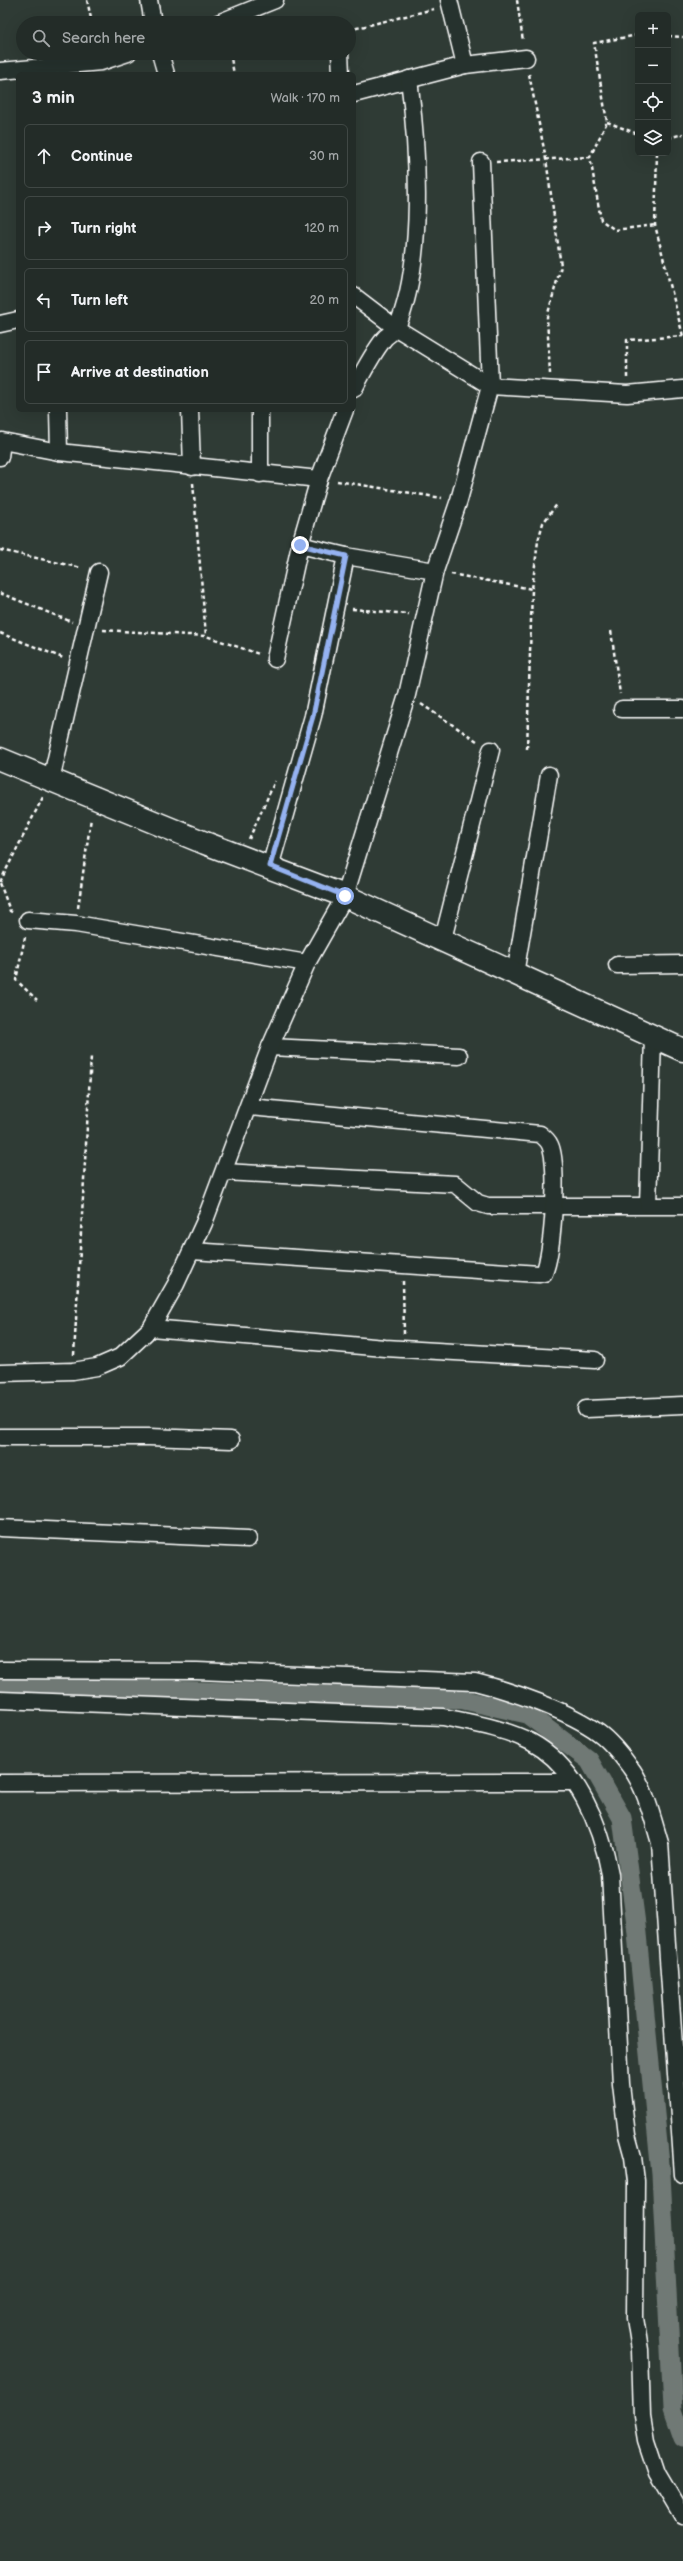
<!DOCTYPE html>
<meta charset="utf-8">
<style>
body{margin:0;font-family:"Balsamiq Sans",sans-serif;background:#2b3430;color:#f1f3f6}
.controls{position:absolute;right:12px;top:12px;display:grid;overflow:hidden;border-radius:6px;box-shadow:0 4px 16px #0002}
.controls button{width:36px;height:36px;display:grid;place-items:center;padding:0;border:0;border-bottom:1px solid #404845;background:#232c28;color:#f1f3f6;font:20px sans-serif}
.stop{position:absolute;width:12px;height:12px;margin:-9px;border:3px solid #95b2f1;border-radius:50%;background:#fff}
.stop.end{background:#95b2f1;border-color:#fff;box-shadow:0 1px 4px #0008}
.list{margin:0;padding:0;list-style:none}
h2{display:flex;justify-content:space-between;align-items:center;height:52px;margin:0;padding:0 16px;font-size:17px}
h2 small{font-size:13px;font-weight:400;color:#a3a7a8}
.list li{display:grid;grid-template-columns:26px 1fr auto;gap:12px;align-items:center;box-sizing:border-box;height:64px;margin:0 8px 8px;padding:0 8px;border:1px solid #404845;border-radius:6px}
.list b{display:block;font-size:15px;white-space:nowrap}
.list em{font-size:13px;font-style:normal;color:#a3a7a8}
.icon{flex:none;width:22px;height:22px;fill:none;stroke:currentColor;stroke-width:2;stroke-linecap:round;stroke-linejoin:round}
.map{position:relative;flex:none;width:683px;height:2561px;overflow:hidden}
.search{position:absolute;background:#232c28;box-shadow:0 4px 16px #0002;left:16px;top:16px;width:340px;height:44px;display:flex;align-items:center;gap:10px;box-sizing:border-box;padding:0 14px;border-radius:22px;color:#a3a7a8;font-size:15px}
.panel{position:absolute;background:#232c28;box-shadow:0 4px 16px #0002;left:16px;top:72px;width:340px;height:340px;border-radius:6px}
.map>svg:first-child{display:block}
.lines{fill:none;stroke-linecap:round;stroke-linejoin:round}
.canal{stroke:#707975;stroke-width:19}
.street-casing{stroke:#fff;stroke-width:19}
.secondary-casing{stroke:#fff;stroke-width:25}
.path{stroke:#fff;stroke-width:2.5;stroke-dasharray:4 3;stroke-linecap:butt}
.street{stroke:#26332d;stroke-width:16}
.secondary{stroke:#26332d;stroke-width:22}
.route{stroke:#95b2f1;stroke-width:5}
</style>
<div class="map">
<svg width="683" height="2561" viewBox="0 0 683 2561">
<rect width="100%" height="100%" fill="#2f3b35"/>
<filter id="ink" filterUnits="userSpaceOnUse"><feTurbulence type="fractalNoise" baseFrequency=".025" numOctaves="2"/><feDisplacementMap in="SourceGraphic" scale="8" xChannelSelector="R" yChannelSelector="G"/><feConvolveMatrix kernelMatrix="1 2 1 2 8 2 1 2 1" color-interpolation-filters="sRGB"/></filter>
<g filter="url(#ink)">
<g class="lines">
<path class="canal" d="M0,1685L459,1699L527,1714L589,1760L622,1818L636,1924L661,2174L673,2409L683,2438"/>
<defs>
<g id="street">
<path d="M149,0L153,23"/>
<path d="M449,0L465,65"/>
<path d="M218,23L275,0"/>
<path d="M160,53L166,74"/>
<path d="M340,53L341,74"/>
<path d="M0,71L101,62L128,53"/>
<path d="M354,94L465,65L526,58"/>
<path d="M354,296L396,328L490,386L627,394L683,389"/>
<path d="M0,324L18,320"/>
<path d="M354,389C363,372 372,354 384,339C387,335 394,332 397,327C425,262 418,148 409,79"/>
<path d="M58,410L59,452"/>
<path d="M190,410L192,467"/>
<path d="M0,457L2,441L59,452L319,479"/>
<path d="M260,474V410"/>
<path d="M300,545L346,556L435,571"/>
<path d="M275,659L300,545L319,479L345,410"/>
<path d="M622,709H683"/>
<path d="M51,780L99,572"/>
<path d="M270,867L313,716L346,556"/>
<path d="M28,920L76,924L307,963"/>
<path d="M443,939L491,750"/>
<path d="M617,965L683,964"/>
<path d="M515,974L549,775"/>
<path d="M270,1047L459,1056"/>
<path d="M224,1172L455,1184L478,1203L488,1206H683"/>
<path d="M648,1205L653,1037"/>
<path d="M192,1251L539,1274L544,1273C553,1253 559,1164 550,1145C548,1140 544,1137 540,1134L249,1107"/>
<path d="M151,1328L385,1348L595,1360"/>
<path d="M0,1373L73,1371L97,1367L120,1357L151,1328L176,1284L204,1223L270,1047L307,963L345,896L407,695L435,571L459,500L490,386L481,162"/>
<path d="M586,1409L683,1405"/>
<path d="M0,1437H149L231,1440"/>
<path d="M0,1528L248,1539"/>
<path d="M0,1670L197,1671L475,1682C512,1691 569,1711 599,1733C610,1741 622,1756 630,1767C645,1786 653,1820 660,1843L683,2175"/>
<path d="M0,1700L443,1717C471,1723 504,1728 531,1742C577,1767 601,1825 610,1874L621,2084L627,2135L633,2157L636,2181L635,2318L640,2350L642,2416L646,2440L657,2473L683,2517"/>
<path d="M0,1783L573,1782"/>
</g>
<path id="secondary" d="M0,759L205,843L345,896L683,1050"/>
</defs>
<use href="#street" class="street-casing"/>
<use href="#secondary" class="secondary-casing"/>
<g class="path">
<path d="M87,0L92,23"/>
<path d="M517,0L523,41"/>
<path d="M349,30L434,9"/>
<path d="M638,35L594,43L607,122L590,157L601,220L615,230L655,225"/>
<path d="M668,36L683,37"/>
<path d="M230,53L234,74"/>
<path d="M529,74L546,159L561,266L547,317L550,374"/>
<path d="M607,122L638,134"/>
<path d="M668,138L683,134"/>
<path d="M657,153L655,225L683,336"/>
<path d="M496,162L590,157"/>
<path d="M627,378V340L683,336"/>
<path d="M337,481L442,498"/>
<path d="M193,483L206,636"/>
<path d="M0,550L82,568"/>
<path d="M451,574L532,589"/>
<path d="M0,593L72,622"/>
<path d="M352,609L409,614"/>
<path d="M103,630L206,636L259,654"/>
<path d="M611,631L620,694"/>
<path d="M0,633L63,658"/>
<path d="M421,704L477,741"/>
<path d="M527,749L532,589L538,541L543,523L558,503"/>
<path d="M249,839L275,781"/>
<path d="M0,882L43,797"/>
<path d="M0,883L10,911L14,913"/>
<path d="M78,908L91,818"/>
<path d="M25,937L16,980L37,1000"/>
<path d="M403,1281L404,1334"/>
<path d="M74,1355L91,1056"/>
</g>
<use href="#street" class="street"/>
<use href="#secondary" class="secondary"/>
</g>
</g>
<g class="lines" filter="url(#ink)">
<path class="route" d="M300,545L346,556L313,716L270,866L345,896"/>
</g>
</svg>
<div class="controls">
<button>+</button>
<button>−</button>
<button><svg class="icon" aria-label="locate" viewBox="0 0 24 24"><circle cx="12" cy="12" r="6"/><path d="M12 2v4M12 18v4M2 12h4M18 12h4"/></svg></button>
<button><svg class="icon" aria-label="layers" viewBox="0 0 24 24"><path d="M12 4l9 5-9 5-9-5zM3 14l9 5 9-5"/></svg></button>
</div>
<div class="stop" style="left:345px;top:896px"></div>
<div class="stop end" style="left:300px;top:545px"></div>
<div class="search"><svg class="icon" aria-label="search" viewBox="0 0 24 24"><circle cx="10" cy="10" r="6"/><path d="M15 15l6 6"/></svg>Search here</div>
<section class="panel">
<h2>3 min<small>Walk · 170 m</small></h2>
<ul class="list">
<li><svg class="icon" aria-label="ahead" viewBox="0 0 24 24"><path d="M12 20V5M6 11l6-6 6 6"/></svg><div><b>Continue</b></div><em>30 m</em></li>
<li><svg class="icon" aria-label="right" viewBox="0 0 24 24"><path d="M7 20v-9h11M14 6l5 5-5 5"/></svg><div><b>Turn right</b></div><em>120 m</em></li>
<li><svg class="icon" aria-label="left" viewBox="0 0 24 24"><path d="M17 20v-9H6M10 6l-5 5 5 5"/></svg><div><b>Turn left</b></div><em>20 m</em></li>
<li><svg class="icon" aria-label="arrive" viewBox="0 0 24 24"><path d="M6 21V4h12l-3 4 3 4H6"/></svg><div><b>Arrive at destination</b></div></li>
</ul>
</section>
</div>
